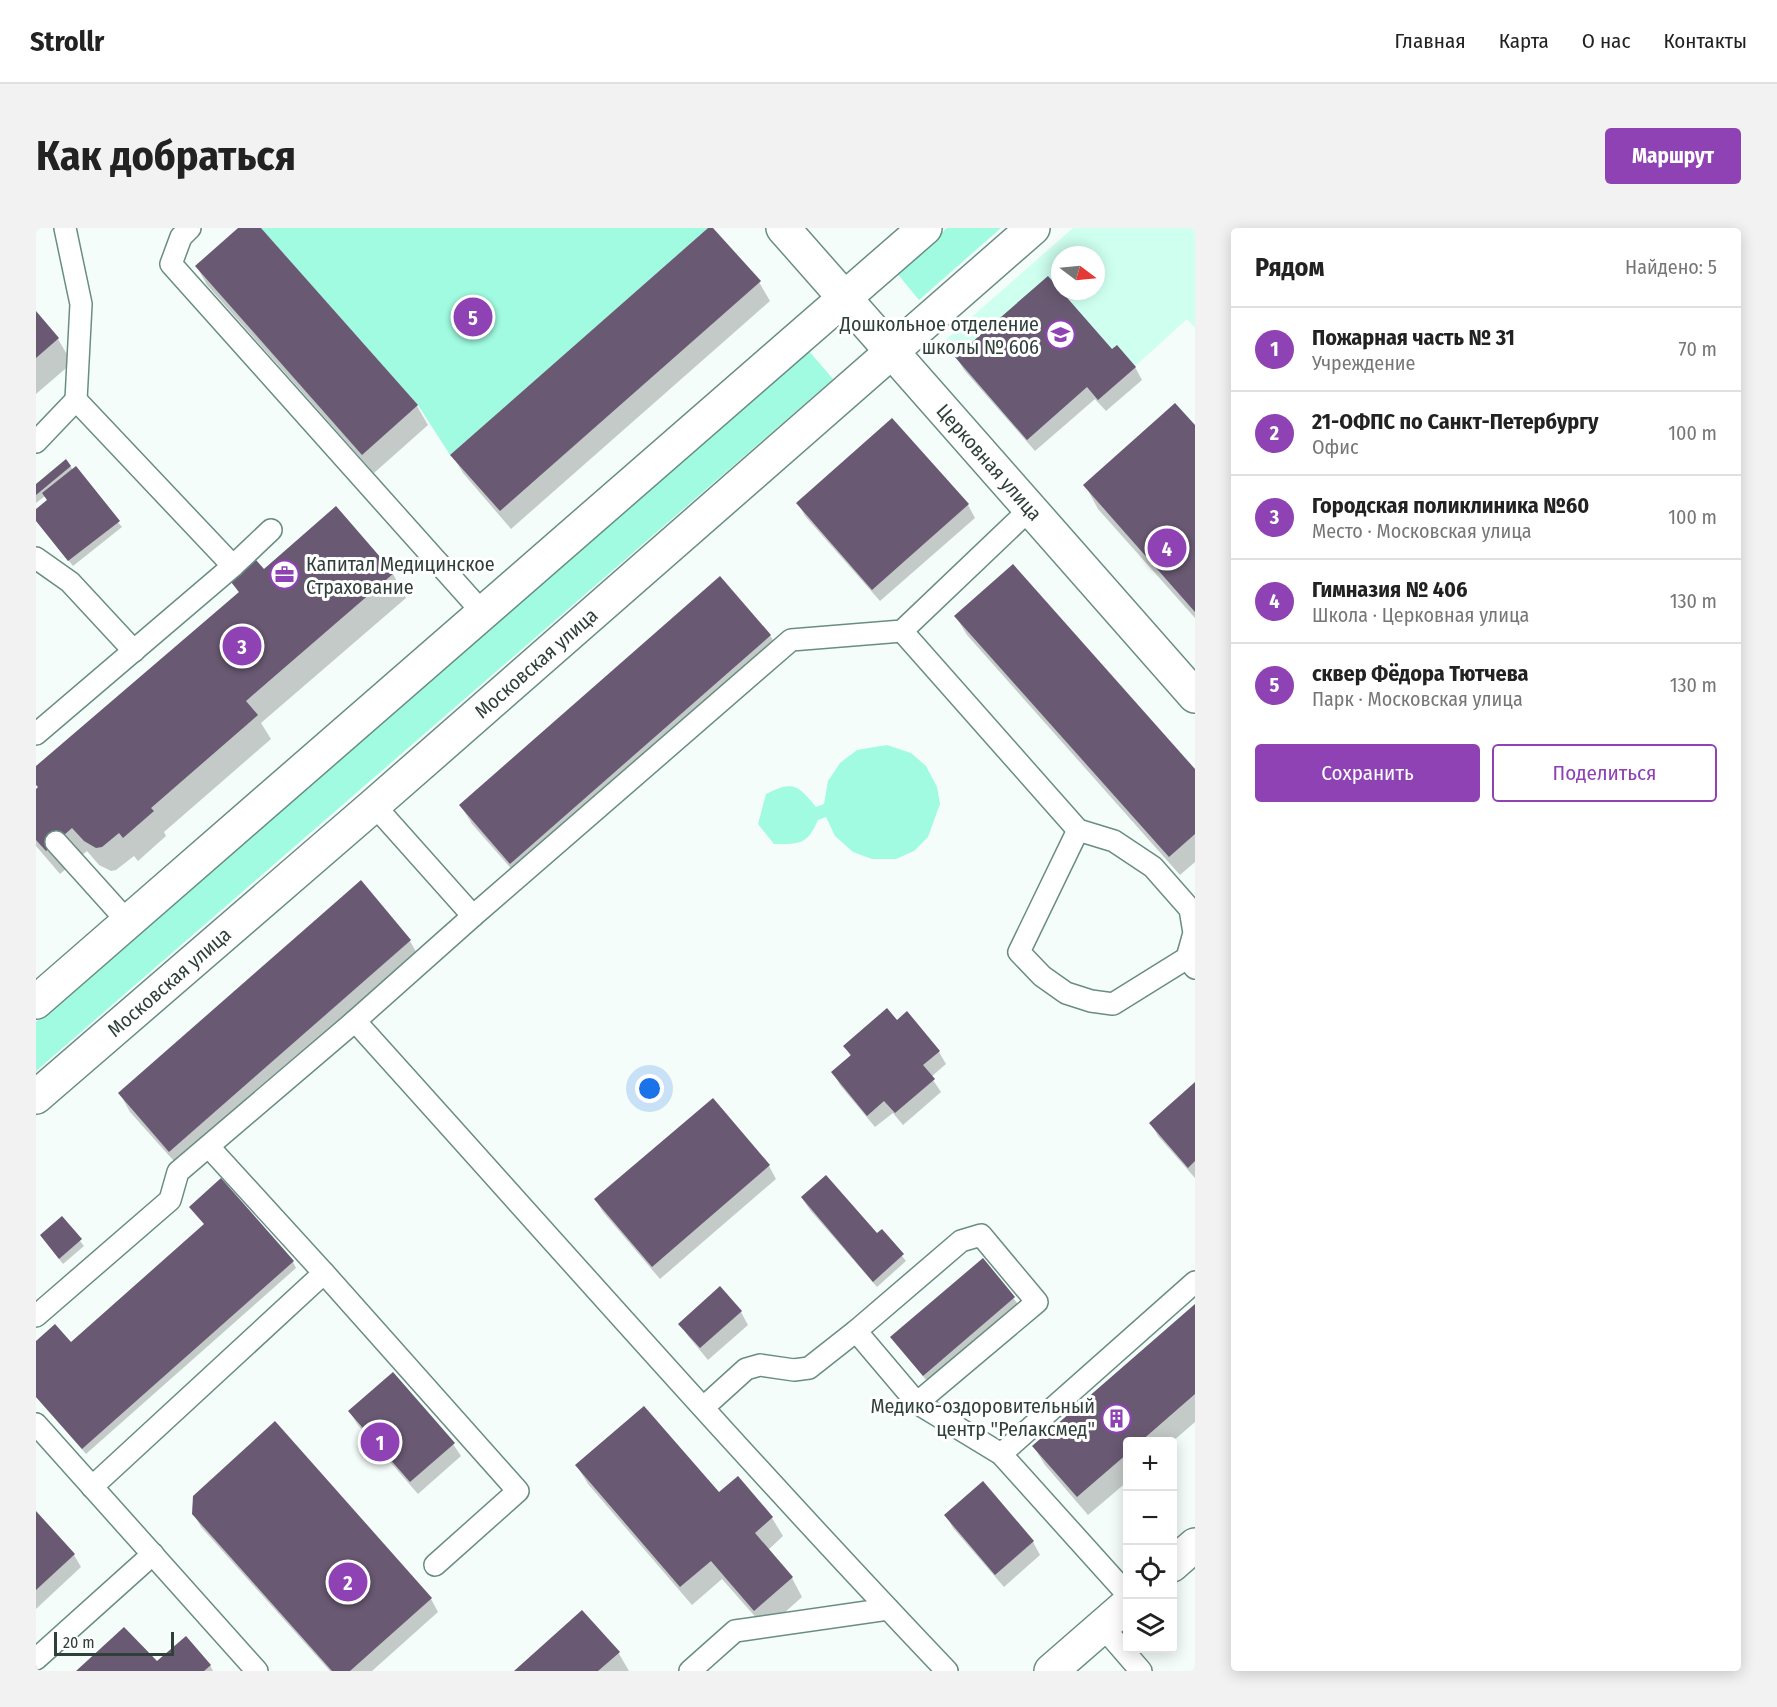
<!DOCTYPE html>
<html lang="ru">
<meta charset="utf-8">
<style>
body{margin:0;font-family:"Fira Sans Condensed",sans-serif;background:#f2f2f2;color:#222}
.controls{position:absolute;right:18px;bottom:18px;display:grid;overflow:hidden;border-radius:6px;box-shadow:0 3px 15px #0003}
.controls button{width:54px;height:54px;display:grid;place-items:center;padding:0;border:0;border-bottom:2px solid #e0e0e0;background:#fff;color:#222;font:30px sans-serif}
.compass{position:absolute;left:1015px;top:18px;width:54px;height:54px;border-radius:50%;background:#fff;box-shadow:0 3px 15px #0003;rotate:106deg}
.scale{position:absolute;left:18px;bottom:15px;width:120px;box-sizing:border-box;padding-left:6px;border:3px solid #2f3f3a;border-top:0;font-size:16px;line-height:21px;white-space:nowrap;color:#2f3f3a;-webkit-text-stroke:4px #fff;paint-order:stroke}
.you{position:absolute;left:614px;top:861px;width:21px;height:21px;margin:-15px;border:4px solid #fff;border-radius:50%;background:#1a73e8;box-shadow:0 0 0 9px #1a73e833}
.badge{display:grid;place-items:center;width:39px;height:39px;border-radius:50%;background:#8e42b4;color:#fff;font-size:20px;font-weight:700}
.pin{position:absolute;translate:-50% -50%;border:3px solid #fff;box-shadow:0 2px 6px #0006}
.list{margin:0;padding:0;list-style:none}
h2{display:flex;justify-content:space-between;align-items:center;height:78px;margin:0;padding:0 24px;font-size:26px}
h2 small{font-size:20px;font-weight:400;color:#767676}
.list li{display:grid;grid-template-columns:39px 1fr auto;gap:18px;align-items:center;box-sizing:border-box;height:84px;padding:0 24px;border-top:2px solid #e0e0e0}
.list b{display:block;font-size:22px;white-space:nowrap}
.list p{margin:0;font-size:20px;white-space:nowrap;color:#767676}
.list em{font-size:20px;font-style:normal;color:#767676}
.actions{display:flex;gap:12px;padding:18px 24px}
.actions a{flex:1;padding:14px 0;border:2px solid #8e42b4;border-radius:6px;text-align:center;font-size:21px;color:#8e42b4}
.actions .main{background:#8e42b4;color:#fff}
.icon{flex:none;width:33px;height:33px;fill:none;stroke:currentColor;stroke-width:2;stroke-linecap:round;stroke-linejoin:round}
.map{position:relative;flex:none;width:1159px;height:1443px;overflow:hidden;border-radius:6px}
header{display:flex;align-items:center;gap:36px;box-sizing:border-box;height:84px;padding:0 30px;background:#fff;border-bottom:2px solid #e0e0e0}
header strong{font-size:28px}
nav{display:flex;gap:33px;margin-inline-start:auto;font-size:21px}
.intro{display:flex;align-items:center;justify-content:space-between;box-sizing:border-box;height:144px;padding:0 36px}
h1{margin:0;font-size:42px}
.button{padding:15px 27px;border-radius:6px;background:#8e42b4;color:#fff;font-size:21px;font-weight:700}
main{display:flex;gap:36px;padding:0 36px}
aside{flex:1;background:#fff;border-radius:6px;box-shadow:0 3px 15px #0003}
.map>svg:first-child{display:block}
.built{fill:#ceffef;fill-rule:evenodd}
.green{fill:#a0fbe1}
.shadow{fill:#0003}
.building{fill:#695972}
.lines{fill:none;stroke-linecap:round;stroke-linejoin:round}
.lane-casing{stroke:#698d82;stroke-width:24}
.street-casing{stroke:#698d82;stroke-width:36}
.secondary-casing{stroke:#698d82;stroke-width:36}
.lane{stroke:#fff;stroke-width:21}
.street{stroke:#fff;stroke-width:33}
.secondary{stroke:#fff;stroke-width:33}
.labels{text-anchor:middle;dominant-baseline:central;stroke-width:6;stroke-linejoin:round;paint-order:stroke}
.poi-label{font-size:20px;fill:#2f3f3a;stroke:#fff;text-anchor:end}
.street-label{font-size:20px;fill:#2f3f3a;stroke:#fff}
</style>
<header>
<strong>Strollr</strong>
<nav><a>Главная</a><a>Карта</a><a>О нас</a><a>Контакты</a></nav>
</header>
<div class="intro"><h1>Как добраться</h1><a class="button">Маршрут</a></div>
<main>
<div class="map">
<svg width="1159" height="1443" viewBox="0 0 1159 1443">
<rect width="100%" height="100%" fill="#f5fdfb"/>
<path class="built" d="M1037,0H1159V100L1151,91L1062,172L1051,159L991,212L906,115ZM1024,27H1060V63H1024Z"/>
<g class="green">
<path d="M225,0H672L414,227L382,177Z"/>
<path d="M911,0H965L883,72L860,44Z"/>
<path d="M773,123L797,151L0,843V794Z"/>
<path d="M851,517L875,525L890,538L901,559L904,576L892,609L878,623L860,631H836L817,624L799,608L790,589L782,592C771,617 764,616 738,616L722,596L730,566C757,553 761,556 780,579L788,576L792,553L804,535L821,522Z"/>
</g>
<g class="shadow">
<path d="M204,0H223L381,178L392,197L338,245L171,57L161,39Z"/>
<path d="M674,0L723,54L734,73L475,301L427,245L416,227Z"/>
<path d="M0,85L22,111L36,135L0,166Z"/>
<path d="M1076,123L1099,139L1106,152L1070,183L1059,171L999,223L928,142L921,130Z"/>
<path d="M1139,177L1159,200V390L1062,281L1049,257Z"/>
<path d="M34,238L86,299L37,338L0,292V283L12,273L9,268L0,275V257Z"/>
<path d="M762,275L932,277L939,290L844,373L769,288Z"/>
<path d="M976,338L1159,543V634L1144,647L931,407L920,389Z"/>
<path d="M228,343L357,346L370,370L225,495L235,511L128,604L130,608L102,633L98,628L80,642L75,643L63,637L51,623L24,646L0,618V563L2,562L0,540L203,365L197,355Z"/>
<path d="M734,407L745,426L486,653L436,596L425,578Z"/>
<path d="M374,713L384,731L145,941L94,884L84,866Z"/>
<path d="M860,794L903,824L910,836L895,849L905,864L867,897L857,885L839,899L804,857L797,844L815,829L809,818Z"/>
<path d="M1159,856V950L1122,908L1115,895Z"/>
<path d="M676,872L733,938L740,951L624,1051L567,984L560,972Z"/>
<path d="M766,970L841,1007L846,1003L870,1033L841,1059L774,982Z"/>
<path d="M155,979L257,1034L260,1040L50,1226L0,1169V1115L35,1116L169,997Z"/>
<path d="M26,990L48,1018L27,1036L5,1008Z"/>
<path d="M947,1033L982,1076L891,1153L860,1115Z"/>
<path d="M684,1060L705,1084L712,1097L672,1132L652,1108L644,1096Z"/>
<path d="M1159,1078V1194L1136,1214H1092V1253L1052,1287L1009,1237L998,1219Z"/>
<path d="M314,1184L417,1216L425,1228L382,1266L321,1196Z"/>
<path d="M239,1195L395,1371L402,1384L336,1443H294L165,1299L158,1286Z"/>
<path d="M541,1238L683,1267L702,1250L736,1290L747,1308L732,1322L756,1350L766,1369L730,1401L686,1351L656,1377L552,1256Z"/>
<path d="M947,1256L997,1314L1004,1327L968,1359L917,1300L910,1287Z"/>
<path d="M0,1285L38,1327L45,1339L0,1381Z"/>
<path d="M582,1424L593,1443H480Z"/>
<path d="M121,1435L174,1437L177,1443H42Z"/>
</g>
<g class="building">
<path d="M202,0H225L382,177L326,227L159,38Z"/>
<path d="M672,0H677L725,53L464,283L414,227Z"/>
<path d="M1012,48L1076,121L1081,117L1100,139L1062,172L1051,159L991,212L919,129Z"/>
<path d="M0,83L23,110L0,130Z"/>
<path d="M1139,175L1159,197V384L1047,257Z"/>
<path d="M856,190L933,276L836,362L760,275Z"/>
<path d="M30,231L35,238L0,267V256Z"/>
<path d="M40,238L84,293L32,333L0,293V281L11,272L6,265Z"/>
<path d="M300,278L358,345L210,473L222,487L115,580L118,583L87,610L83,605L66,619L60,620L48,613L36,600L10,623L0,612V561L2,559L0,557V538L203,364L195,354L220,332L228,341Z"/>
<path d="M977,336L1159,541V606L1133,629L918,388Z"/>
<path d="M684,348L735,407L474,636L423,577Z"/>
<path d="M325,652L375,712L133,924L82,865Z"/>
<path d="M851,780L861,792L871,783L904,823L887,837L899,851L859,885L848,873L831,888L795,844L815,827L807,818Z"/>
<path d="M1159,854V933L1152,940L1113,895Z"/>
<path d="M677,870L734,937L616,1039L558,971Z"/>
<path d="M790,947L841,1005L846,1001L868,1026L837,1054L765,969Z"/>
<path d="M185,950L258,1033L46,1221L0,1169V1113L19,1096L35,1114L168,996L153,979Z"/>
<path d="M26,988L46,1011L23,1031L4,1007Z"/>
<path d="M947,1030L979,1069L887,1148L854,1109Z"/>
<path d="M684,1058L706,1083L664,1120L642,1096Z"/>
<path d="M1159,1076V1166L1104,1214H1092V1225L1041,1269L996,1218Z"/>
<path d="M357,1144L419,1215L374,1254L312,1183Z"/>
<path d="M608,1178L683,1264L702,1248L737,1289L719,1305L757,1349L718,1383L675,1333L644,1359L539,1237Z"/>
<path d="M239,1193L396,1370L314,1443H296L156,1286L157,1268Z"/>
<path d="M947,1253L998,1313L959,1347L908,1287Z"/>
<path d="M0,1283L39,1326L0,1362Z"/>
<path d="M546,1382L584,1424L562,1443H478Z"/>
<path d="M88,1399L121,1433L150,1408L175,1437L168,1443H40Z"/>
</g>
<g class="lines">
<defs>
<g id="lane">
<path d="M154,0L145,9L135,36L447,385"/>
<path d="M0,214L40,172"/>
<path d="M0,330L34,354L98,423"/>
<path d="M197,338L235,302"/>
<path d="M866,403L1042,602L1078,613L1117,639L1154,681L1158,705L1151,730L1159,740"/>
<path d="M0,506L197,338L40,172L45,76L29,0"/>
<path d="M338,577L437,688"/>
<path d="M1042,602L983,724L1006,748L1030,765L1055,773L1077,776L1151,730"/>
<path d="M20,614L92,694"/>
<path d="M319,793C515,1010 709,1231 911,1443"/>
<path d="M288,1045L482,1263L399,1337"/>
<path d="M0,1088L134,972L142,944L319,793L437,688L755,412L866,403L994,281"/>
<path d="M881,1175L1001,1074L945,1007L925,1013L820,1103L881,1175L965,1226L1092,1367"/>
<path d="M668,1179L710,1141L724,1137L758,1142L773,1140L820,1103"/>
<path d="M0,1196L221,1443"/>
<path d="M965,1226L1159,1054"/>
<path d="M56,1259L288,1045L173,919"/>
<path d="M1066,1398L1105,1443"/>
<path d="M0,1431L117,1326"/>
<path d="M654,1443L699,1403L852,1381"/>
</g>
<g id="street">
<path id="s1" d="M747,0L1159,468"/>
<path d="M1136,1337L1159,1317"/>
<path d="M1015,1443L1092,1376"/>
</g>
<g id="secondary">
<path d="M0,774L889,0"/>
<path id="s2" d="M0,869L338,577L997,0"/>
</g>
</defs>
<use href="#lane" class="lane-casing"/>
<use href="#street" class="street-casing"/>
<use href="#secondary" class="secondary-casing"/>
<use href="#lane" class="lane"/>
<use href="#street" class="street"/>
<use href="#secondary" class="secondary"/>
</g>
<defs>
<symbol id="school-ring" viewBox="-11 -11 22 22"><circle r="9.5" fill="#fff" stroke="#8e42b4" stroke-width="1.5"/><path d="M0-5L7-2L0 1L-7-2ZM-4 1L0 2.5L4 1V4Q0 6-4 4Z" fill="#8e42b4"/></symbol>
<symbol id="office-ring" viewBox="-11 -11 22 22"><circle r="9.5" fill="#fff" stroke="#8e42b4" stroke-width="1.5"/><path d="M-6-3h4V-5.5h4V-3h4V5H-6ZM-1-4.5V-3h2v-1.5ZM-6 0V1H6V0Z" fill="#8e42b4"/></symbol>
<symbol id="building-ring" viewBox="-11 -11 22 22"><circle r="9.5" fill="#fff" stroke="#8e42b4" stroke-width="1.5"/><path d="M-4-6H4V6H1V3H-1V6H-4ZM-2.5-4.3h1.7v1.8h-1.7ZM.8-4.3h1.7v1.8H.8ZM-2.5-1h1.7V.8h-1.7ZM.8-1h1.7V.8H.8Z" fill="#8e42b4"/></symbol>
</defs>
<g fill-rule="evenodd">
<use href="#school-ring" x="1008" y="90" width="33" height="33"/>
<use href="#office-ring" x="232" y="330" width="33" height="33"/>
<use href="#building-ring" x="1064" y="1174" width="33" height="33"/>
</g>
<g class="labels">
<g class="poi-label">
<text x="1003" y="96">Дошкольное отделение<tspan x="1003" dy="23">школы № 606</tspan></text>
<text x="270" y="336" text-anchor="start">Капитал Медицинское<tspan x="270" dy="23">Страхование</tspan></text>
<text x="1059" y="1178">Медико-оздоровительный<tspan x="1059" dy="23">центр "Релаксмед"</tspan></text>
</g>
<g class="street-label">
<text stroke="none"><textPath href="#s1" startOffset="312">Церковная улица</textPath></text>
<text stroke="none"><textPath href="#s2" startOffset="662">Московская улица</textPath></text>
<text stroke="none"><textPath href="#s2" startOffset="176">Московская улица</textPath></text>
</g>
</g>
</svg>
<div class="controls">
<button>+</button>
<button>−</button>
<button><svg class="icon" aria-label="locate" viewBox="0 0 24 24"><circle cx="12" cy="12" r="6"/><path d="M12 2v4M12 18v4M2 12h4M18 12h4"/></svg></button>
<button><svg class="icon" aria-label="layers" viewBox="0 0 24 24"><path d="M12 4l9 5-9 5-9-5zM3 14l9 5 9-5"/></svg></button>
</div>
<svg class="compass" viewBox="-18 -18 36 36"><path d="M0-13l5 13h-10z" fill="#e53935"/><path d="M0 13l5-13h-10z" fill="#767676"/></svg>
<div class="scale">20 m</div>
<div class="you"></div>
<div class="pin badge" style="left:344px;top:1214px">1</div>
<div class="pin badge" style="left:312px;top:1354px">2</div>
<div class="pin badge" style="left:206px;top:418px">3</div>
<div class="pin badge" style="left:1131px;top:320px">4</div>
<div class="pin badge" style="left:437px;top:89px">5</div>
</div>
<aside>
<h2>Рядом<small>Найдено: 5</small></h2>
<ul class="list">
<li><span class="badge">1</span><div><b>Пожарная часть № 31</b><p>Учреждение</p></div><em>70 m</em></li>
<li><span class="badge">2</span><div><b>21-ОФПС по Санкт-Петербургу</b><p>Офис</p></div><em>100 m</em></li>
<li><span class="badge">3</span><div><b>Городская поликлиника №60</b><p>Место · Московская улица</p></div><em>100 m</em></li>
<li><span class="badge">4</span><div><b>Гимназия № 406</b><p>Школа · Церковная улица</p></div><em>130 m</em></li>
<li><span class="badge">5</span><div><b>сквер Фёдора Тютчева</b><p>Парк · Московская улица</p></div><em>130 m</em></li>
</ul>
<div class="actions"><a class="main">Сохранить</a><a>Поделиться</a></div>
</aside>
</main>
